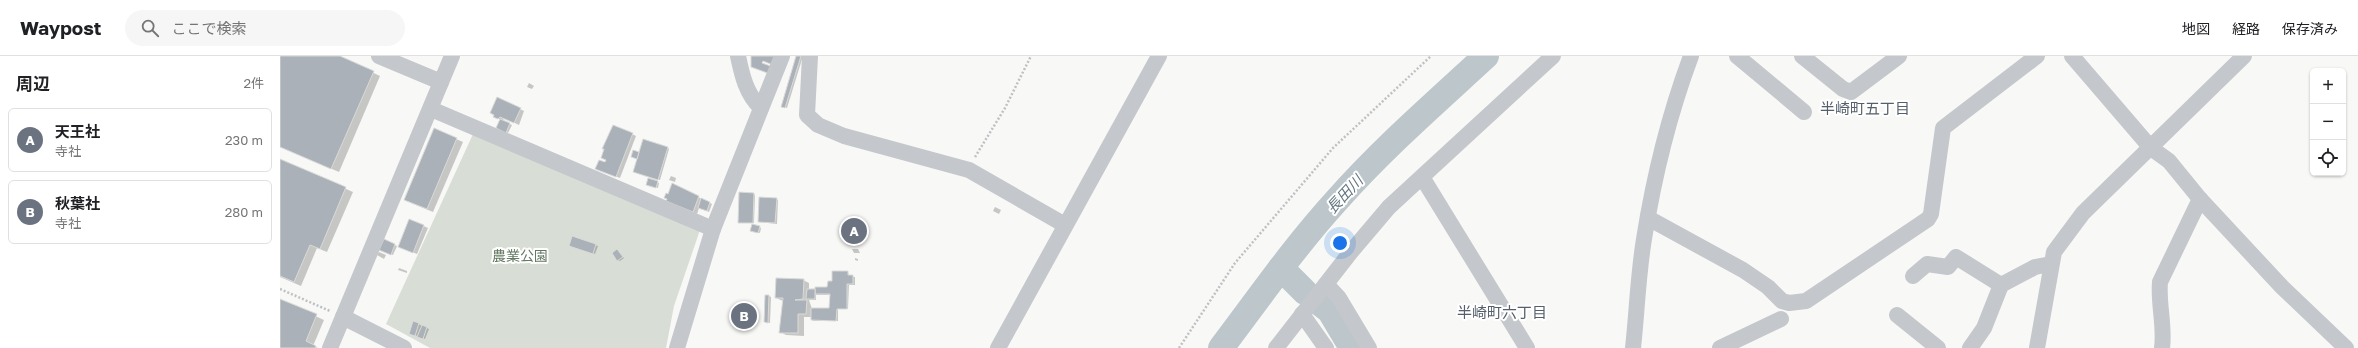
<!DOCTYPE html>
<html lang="ja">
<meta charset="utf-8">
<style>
body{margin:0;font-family:"Golos Text","Noto Sans JP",sans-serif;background:#f6f6f6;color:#202124}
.controls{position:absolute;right:12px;top:12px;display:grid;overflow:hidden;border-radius:6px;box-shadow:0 1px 3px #0004}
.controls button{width:36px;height:36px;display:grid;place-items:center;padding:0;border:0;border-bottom:1px solid #e0e0e0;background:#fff;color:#202124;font:20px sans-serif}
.you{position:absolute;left:1060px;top:187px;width:14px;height:14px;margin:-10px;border:3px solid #fff;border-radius:50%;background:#1a73e8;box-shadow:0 0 0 6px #1a73e833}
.badge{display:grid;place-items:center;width:26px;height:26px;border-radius:50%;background:#e1692e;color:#fff;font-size:13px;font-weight:700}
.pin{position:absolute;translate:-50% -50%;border:2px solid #fff;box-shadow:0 1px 4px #0006}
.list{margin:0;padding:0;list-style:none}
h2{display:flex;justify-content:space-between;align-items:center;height:52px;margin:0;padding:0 16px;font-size:17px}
h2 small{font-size:13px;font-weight:400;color:#757577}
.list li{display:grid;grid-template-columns:26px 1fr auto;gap:12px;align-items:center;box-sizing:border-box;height:64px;margin:0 8px 8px;padding:0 8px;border:1px solid #e0e0e0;border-radius:6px}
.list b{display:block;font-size:15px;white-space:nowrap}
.list p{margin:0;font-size:13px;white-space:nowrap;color:#757577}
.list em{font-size:13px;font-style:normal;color:#757577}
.icon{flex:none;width:22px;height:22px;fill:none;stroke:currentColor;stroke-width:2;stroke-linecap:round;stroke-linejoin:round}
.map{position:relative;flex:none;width:2078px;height:292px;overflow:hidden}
header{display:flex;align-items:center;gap:24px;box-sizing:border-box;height:56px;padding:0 20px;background:#fff;border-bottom:1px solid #e0e0e0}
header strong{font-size:19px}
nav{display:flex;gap:22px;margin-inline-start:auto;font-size:14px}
.search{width:280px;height:36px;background:#f6f6f6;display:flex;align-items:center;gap:10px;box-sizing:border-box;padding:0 14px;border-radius:22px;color:#757577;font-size:15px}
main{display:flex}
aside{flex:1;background:#fff}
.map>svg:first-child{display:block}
.green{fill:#d8ded5}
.shadow{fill:#0003;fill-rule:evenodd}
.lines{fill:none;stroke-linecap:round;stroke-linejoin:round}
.river{stroke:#bcc6cb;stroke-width:26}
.building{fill:#aab1b8;stroke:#dadad8}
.path{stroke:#bec0c3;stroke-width:2.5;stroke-dasharray:2 2;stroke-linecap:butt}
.minor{stroke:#c4c7cb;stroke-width:16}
.labels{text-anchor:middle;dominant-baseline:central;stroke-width:4;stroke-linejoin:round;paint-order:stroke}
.park-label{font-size:14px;fill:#657963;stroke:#fff}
.neighbourhood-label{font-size:15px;fill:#56606c;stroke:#fff}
.water-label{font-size:15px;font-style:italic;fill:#647782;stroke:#fff}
</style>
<header>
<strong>Waypost</strong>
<div class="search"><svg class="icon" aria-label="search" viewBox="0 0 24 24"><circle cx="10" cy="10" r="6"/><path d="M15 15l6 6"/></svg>ここで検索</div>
<nav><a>地図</a><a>経路</a><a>保存済み</a></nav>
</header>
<main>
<aside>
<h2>周辺<small>2件</small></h2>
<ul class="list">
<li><span class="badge" style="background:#6b7280">A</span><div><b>天王社</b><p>寺社</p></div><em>230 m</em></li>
<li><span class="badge" style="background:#6b7280">B</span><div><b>秋葉社</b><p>寺社</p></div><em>280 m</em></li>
</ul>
</aside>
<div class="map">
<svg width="2078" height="292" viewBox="0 0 2078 292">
<rect width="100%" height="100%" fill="#f8f9f6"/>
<path class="green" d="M193,78L420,174L394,250L386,292H150L106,268Z"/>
<g class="shadow">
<path d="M0,0H58L100,20L59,116L0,91Z"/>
<path d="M517,0H523L507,52L504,51Z"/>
<path d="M249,27L254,30L252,33L247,31Z"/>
<path d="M240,53L244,55L239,69L224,62L223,65L232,69L228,77L219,73L221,64L214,61Z"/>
<path d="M155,74L183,86L153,156L131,147Z"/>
<path d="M352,78L356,80L340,122L321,115L327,104Z"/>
<path d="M388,92L389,93L380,124L356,116L358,103L352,101L354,95L360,97Z"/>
<path d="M0,104L73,136L47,196L37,192L21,230L0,221Z"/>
<path d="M391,120L396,122L395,126L389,124Z"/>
<path d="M377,126L379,127L378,132L369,129Z"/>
<path d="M392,128L432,148L429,156L419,152L417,158L391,147L389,139Z"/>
<path d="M473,138L475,139L474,167H461L459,166Z"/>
<path d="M496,143L498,144L497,168L479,166Z"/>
<path d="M715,151L721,154L719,158L713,155Z"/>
<path d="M130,164L148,172L137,198L123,192Z"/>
<path d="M479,171L481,172L480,177L471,175Z"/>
<path d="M580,171L582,181L569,180Z"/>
<path d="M293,182L318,190L315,198L292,191Z"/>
<path d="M104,185L117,190L113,199L102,195Z"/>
<path d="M572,193H578L580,197H574Z"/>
<path d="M337,194L344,202L340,205L338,204Z"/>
<path d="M99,196L106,199L104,203L97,199Z"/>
<path d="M575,202L578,203V205L575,204Z"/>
<path d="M119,212L127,215V217L118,214Z"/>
<path d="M568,216L569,220L575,221V229H569L568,253H558V265H533L532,261H524V280L506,279L500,276L503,245L496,242L523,224L529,227V233L548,232L553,226ZM536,239H551L550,253H532L529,244H536Z"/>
<path d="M489,240L491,241L490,267L485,266Z"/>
<path d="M0,244L44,264L33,290L38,292H0Z"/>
<path d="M460,257L471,258V264H460Z"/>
<path d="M134,266L149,273L145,283L132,278Z"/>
</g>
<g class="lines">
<g class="river">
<path d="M1001,212L1025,236"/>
<path d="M1041,248L1050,255L1072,292"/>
<path d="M941,292C979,242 1015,190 1057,144C1103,92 1155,47 1206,0"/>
</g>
</g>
<g class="building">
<path d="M0,0H60L94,15L51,113L0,91Z"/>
<path d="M471,0H497L493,9L483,5L482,7L493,11L490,18L471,11Z"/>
<path d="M516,0H521L505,52L501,51Z"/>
<path d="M217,41L241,52L234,67L220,61L218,63L213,61L214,59L210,57Z"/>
<path d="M220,63L230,67L226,77L216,72Z"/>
<path d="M333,69L353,77L336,121L315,113L319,104L325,106L326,104L321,102L324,93H322Z"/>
<path d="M154,72L177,82L147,153L124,144Z"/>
<path d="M363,83L388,91L378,124L353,116Z"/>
<path d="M353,94L359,96L357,103L351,101Z"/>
<path d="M0,103L66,131L40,193L30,189L14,226L0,220Z"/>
<path d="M368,122L378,125L376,132L366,129Z"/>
<path d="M392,127L419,140L413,156L386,145L387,143L384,142L386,137L388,138Z"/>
<path d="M459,136L474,137L473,167H458Z"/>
<path d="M479,141L497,142L495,167L478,166Z"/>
<path d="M421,142L430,146L427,155L418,152Z"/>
<path d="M129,163L144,169L133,197L118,191Z"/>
<path d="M472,168L480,170L478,177L470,175Z"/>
<path d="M568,170H580V181L568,180Z"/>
<path d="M292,180L316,188L313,198L289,190Z"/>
<path d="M104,183L115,188L111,199L99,194Z"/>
<path d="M337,193L343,201L337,205L332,197Z"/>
<path d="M552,215H568V219H573V228H567V253H557L556,265L531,264V252H549L550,238H535V231H547L548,225H552Z"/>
<path d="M496,222L524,223L523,243L515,244H527L526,258H518V277H499L503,242H495Z"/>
<path d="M527,233H535V243H526Z"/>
<path d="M485,239H489L488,267L484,266Z"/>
<path d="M0,243L37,258L26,285L36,290L35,292H0Z"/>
<rect x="459" y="256" width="10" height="8"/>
<path d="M133,265L139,267L135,280L129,278Z"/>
<path d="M142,269L147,271L143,283L137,281Z"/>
</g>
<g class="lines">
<g class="path">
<path d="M695,101L725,52L751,0"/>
<path d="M0,233L50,255"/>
<path d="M899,292L955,207L1053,92L1151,0"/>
</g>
<g class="minor">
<path d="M99,0L161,26"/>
<path d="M458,0C462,19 466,38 481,52"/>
<path d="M530,0L527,59L538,69L564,80L689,114L785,169"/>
<path d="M1457,0L1524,56"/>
<path d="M1522,0L1563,33L1571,36L1619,0"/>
<path d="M1792,0L1871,92L1889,105L1920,143L2002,231L2066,292"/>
<path d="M151,53L433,173"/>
<path d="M1142,121L1247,292"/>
<path d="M1368,162L1463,214L1488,231L1502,245L1509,247L1526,245L1648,163L1651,158L1663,72L1757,0"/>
<path d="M1633,220L1647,208L1668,211L1676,201L1721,229L1755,211L1771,208"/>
<path d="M1046,228L1059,242L1089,292"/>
<path d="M1022,258L1046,292"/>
<path d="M1617,259L1658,292"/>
<path d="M63,261L124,292"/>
<path d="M50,292L172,0"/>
<path d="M397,292L433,173L502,0"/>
<path d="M718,292L879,0"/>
<path d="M996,292L1070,197L1109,151L1273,0"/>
<path d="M1353,292C1357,256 1358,219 1364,183C1374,120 1389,59 1411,0"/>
<path d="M1440,292L1501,263"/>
<path d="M1690,292L1704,272L1721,229"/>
<path d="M1757,292L1774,196L1803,157L1964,0"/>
<path d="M1882,292C1885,270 1878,248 1880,226L1920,143"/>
</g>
</g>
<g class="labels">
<g class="park-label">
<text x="240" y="199">農業公園</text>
</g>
<g class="neighbourhood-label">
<text x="1585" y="52">半崎町五丁目</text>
<text x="1222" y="256">半崎町六丁目</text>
</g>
<g class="water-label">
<text transform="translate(1064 138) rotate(-47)">長田川</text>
</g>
</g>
</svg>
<div class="controls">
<button>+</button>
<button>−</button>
<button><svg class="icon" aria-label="locate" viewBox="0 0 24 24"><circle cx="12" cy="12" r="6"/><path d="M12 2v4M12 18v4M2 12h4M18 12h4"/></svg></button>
</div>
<div class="you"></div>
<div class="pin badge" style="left:574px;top:175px;background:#6b7280">A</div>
<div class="pin badge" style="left:464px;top:260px;background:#6b7280">B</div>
</div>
</main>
